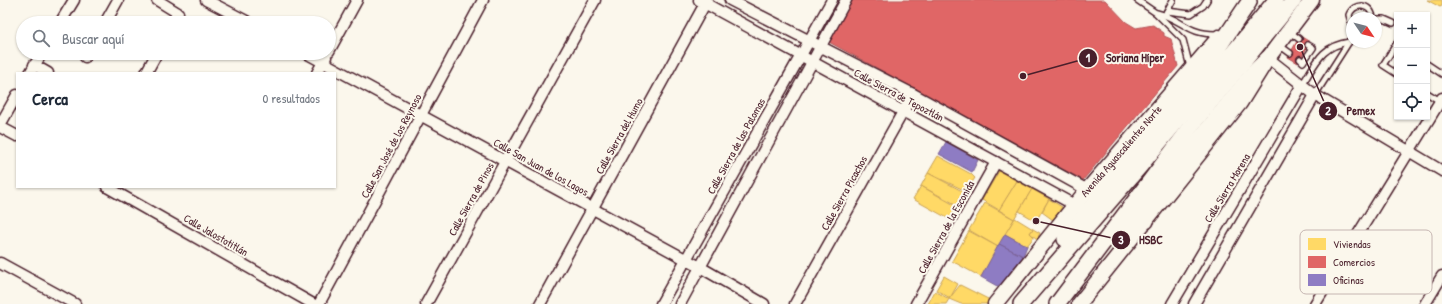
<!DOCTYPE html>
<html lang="es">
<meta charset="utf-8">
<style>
body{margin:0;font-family:"Patrick Hand",sans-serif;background:#f2f2f3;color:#1f2937}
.controls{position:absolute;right:12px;top:12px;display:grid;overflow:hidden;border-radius:0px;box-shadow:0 1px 3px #0004}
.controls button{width:36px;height:36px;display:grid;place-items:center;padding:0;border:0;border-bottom:1px solid #e0e1e3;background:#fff;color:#1f2937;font:20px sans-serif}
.compass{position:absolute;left:1346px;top:12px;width:36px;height:36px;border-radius:50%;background:#fff;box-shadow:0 1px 3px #0004;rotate:125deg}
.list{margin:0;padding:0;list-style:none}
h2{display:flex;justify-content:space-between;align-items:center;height:52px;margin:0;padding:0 16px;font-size:17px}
h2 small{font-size:13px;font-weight:400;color:#747a83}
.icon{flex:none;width:22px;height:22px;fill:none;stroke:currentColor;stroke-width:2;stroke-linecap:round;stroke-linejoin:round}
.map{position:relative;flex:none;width:1442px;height:304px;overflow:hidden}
.search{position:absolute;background:#fff;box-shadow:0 1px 3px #0004;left:16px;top:16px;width:320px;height:44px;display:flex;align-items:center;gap:10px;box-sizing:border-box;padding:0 14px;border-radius:22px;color:#747a83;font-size:15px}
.panel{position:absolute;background:#fff;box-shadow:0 1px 3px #0004;left:16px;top:72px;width:320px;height:116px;border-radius:0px}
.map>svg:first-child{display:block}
.homes{fill:#ffd966;stroke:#c9a154}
.shops{fill:#e06666;stroke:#b35154}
.offices{fill:#8e7cc3;stroke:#7a6095}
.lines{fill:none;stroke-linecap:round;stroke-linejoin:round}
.lane-casing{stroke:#4a1f2b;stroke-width:8}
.street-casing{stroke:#4a1f2b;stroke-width:13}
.secondary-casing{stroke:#4a1f2b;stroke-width:17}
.primary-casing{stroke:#4a1f2b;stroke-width:18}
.lane{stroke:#fbf7ec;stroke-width:5}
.street{stroke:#fbf7ec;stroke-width:10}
.secondary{stroke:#fbf7ec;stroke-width:14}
.primary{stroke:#fbf7ec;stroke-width:15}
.labels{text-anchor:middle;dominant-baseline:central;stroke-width:4;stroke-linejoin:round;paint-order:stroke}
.street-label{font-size:11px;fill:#4a1f2b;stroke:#fbf7ec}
.key{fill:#fbf7ec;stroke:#c6b6b2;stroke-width:1}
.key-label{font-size:11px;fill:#4a1f2b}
.leader{fill:none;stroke:#4a1f2b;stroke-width:1.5}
.callout-dot{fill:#4a1f2b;stroke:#fbf7ec;stroke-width:1.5}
.mark-label{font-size:12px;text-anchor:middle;font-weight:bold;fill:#fff}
.callout-label{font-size:12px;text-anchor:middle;font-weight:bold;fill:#4a1f2b;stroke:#fbf7ec;stroke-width:4;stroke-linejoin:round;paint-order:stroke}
</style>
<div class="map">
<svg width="1442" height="304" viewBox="0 0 1442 304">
<rect width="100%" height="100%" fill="#fbf7ec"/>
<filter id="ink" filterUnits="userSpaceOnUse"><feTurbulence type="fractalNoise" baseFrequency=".025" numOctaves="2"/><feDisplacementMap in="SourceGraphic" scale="8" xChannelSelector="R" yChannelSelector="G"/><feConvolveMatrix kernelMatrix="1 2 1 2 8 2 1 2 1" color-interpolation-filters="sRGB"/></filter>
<g filter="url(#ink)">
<g class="homes">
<path d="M1427,0H1442V6L1440,7Z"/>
<path d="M938,156L971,174L975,178L966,191L928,173Z"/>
<path d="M999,171L1017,181L999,210L982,200Z"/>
<path d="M928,173L964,192L957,205L921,186Z"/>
<path d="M1017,181L1032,189L1014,219L999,210Z"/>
<path d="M921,186L958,207L951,220L913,199Z"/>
<path d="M1032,189L1049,199L1036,221L1019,211Z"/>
<path d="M1049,199L1062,207L1053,220L1042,212Z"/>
<path d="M985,203L1014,219L998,247L969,230Z"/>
<path d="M1015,218L1033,229L1030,233L1034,237L1027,246L1005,234Z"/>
<path d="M1033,229L1040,233L1037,239L1030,233Z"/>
<path d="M969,231L998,247L981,277L952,261Z"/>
<path d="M944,276L958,284L950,298L936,290Z"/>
<path d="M960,285L990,300L987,304H961L949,299Z"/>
<path d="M935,291L949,299L946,304H928Z"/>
</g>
<g class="shops">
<path d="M853,0H1105L1126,22L1136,28L1153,25L1164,33V36L1171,39L1178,66L1083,180L829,42Z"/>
<path d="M1300,36L1310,42L1298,63L1288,57Z"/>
</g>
<g class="offices">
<path d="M946,142L978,160L972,172L939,154Z"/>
<path d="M1005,234L1027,246L1023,256L999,244Z"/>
<path d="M999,244L1023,256L1002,284L997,286L981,277Z"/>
</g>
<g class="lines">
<defs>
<g id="lane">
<path d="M1137,0L1156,13L1183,40L1190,67"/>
<path d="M1167,11L1191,14L1203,6L1207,0"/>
<path d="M1157,13C1183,19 1187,35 1218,34"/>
<path d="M1166,13L1173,0"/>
<path d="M1376,19H1384L1393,23"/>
<path d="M1352,25L1349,15C1354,2 1371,3 1373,18"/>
<path d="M1290,32L1299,39"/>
<path d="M1397,43L1383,65L1397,74"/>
<path d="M1279,45L1290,53"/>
<path d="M1300,59L1303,62L1313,48L1308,45"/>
<path d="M1427,64L1442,74"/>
<path d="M1302,85C1316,63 1321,46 1349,42"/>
<path d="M1427,93L1440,101"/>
<path d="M1315,95L1352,37"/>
</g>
<g id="street">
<path d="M157,0L178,13L173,23"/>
<path d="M206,0L250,23"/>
<path d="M699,0L1080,208"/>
<path d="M730,0L913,94L1093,193"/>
<path d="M60,23L74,0"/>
<path d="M105,23L118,0"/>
<path d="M329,51L357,0"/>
<path d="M306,53L700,267L764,304"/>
<path d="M85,57L87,53"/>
<path d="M1268,58L1315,95L1442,171"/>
<path d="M34,65L48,73"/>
<path d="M30,73L42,53"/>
<path d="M146,73L157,53"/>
<path d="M317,73L326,57"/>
<path d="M0,125L17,95"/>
<path d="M0,127L17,136"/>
<path d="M107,187L313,304"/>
<path d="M0,263L75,304"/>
<path d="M319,304L483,0"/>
<path d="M426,304L595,0"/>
<path d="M540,304L707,0"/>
<path d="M661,304L832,0"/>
<path d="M680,304L846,0"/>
<path d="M795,304L913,94"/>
<path d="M916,304L996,162"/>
<path d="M1172,304L1302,85"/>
<path d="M1194,304L1315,95"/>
<path d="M1315,304L1442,98"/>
<path d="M1425,304L1442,276"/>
</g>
<g id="secondary">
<path d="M995,304L1087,190L1219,37"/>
<path d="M1079,304L1240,103L1268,58L1312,0"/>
</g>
<g id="primary">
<path d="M1134,212L1142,208L1151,199L1253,73L1268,58"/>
<path d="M1116,227L1146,221"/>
<path d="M1065,239L1206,66L1249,2"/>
<path d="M1021,304L1141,165L1276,0"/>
<path d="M1057,304L1196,120L1294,0"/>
</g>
</defs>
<use href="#lane" class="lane-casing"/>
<use href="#street" class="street-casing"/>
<use href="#secondary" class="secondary-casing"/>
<use href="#primary" class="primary-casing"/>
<use href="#lane" class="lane"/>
<use href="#street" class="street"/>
<use href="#secondary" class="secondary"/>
<use href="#primary" class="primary"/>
</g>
</g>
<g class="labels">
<g class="street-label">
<text transform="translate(899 95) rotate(28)">Calle Sierra de Tepoztlán</text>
<text transform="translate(619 136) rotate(-61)">Calle Sierra del Humo</text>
<text transform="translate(391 146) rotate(-62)">Calle San José de los Reynoso</text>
<text transform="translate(736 146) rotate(-61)">Calle Sierra de las Palomas</text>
<text transform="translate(1121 151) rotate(-49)">Avenida Aguascalientes Norte</text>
<text transform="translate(541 167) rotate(29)">Calle San Juan de los Lagos</text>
<text transform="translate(1227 188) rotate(-59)">Calle Sierra Morena</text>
<text transform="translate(844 193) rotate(-61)">Calle Sierra Picachos</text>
<text transform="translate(471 199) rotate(-61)">Calle Sierra de Pinos</text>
<text transform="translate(946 227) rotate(-61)">Calle Sierra de la Esconida</text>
<text transform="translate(216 235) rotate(30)">Calle Jalostotitlán</text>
</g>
</g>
<rect x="1300" y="230" width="132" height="64" rx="6" class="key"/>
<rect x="1308" y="238" width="18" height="12" fill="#ffd966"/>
<rect x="1308" y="256" width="18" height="12" fill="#e06666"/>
<rect x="1308" y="274" width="18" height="12" fill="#8e7cc3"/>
<g class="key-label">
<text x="1333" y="248">Viviendas</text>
<text x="1333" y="266">Comercios</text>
<text x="1333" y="284">Oficinas</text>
</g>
<path class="leader" d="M1023 76L1088 58M1300 47L1328 111M1036 221L1121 240"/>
<g class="callout-dot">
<circle cx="1023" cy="76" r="4"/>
<circle cx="1300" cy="47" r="4"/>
<circle cx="1036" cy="221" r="4"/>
<circle cx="1088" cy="58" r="10"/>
<circle cx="1328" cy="111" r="10"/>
<circle cx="1121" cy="240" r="10"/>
</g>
<g class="mark-label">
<text x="1088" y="62">1</text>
<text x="1328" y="115">2</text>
<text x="1121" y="244">3</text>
</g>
<g class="callout-label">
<text x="1135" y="62">Soriana Híper</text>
<text x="1361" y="115">Pemex</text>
<text x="1151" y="244">HSBC</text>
</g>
</svg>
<div class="controls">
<button>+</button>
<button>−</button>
<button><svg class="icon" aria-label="locate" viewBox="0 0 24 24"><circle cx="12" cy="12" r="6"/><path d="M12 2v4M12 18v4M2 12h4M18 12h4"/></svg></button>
</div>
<svg class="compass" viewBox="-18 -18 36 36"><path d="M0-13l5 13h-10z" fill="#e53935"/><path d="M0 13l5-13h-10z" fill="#747a83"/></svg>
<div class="search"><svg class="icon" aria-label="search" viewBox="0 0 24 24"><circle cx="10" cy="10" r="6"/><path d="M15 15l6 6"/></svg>Buscar aquí</div>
<section class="panel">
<h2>Cerca<small>0 resultados</small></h2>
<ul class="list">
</ul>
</section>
</div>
